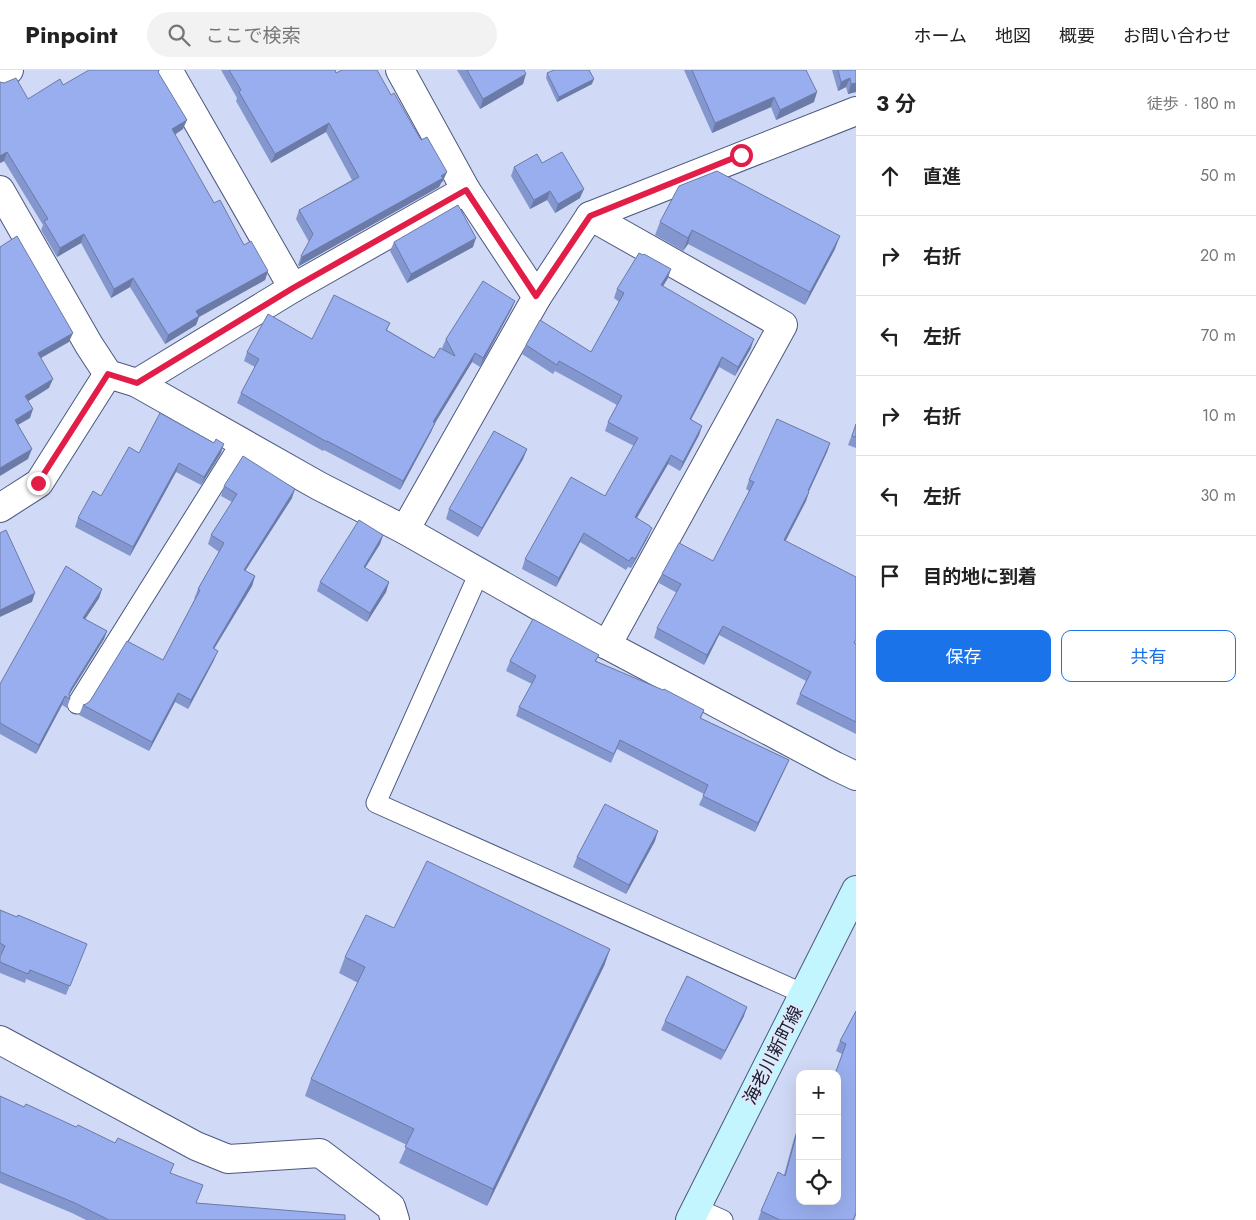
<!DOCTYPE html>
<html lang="ja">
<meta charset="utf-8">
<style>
body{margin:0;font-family:Jost,"Noto Sans JP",sans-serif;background:#f2f2f2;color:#222}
.controls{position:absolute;right:15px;bottom:15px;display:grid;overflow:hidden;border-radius:10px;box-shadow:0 5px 20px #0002}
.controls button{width:45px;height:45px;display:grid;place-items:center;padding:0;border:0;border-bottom:1px solid #e0e0e0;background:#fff;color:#222;font:25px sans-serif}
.stop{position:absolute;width:15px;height:15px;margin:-11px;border:4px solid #e11d48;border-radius:50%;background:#fff}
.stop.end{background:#e11d48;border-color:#fff;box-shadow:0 1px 5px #0008}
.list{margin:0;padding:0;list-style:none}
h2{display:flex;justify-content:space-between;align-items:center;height:65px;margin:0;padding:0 20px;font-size:21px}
h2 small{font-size:16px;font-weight:400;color:#767676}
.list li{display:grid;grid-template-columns:32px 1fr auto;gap:15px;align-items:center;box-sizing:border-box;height:80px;padding:0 20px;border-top:1px solid #e0e0e0}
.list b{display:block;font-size:19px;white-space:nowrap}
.list em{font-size:16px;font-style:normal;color:#767676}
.actions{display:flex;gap:10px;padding:15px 20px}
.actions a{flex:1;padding:11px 0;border:1px solid #1a73e8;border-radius:10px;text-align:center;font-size:18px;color:#1a73e8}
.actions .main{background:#1a73e8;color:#fff}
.icon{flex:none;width:28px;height:28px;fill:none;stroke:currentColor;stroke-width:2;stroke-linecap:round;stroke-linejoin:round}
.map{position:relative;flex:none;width:856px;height:1150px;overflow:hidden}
header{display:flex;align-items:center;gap:30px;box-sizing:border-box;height:70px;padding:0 25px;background:#fff;border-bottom:1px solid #e0e0e0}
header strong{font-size:24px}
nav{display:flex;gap:28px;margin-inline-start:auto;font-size:18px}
.search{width:350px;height:45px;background:#f2f2f2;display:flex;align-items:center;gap:12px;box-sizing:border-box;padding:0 18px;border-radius:28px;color:#767676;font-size:19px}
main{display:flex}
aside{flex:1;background:#fff}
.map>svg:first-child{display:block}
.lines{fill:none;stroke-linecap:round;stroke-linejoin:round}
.lane-casing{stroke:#4c5881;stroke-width:21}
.street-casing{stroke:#4c5881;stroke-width:30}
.secondary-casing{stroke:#4c5881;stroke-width:30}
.lane{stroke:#fff;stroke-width:19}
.street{stroke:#fff;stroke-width:28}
.secondary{stroke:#c3f5fe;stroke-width:28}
.wall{fill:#8496ce}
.shaded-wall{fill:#6b7aa7}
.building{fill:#99aeef;stroke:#6b7aa7}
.route{stroke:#e11d48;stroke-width:6}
.labels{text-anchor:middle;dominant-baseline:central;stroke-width:4;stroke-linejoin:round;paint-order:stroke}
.street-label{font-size:18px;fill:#191e2f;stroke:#e0e7fa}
</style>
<header>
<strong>Pinpoint</strong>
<div class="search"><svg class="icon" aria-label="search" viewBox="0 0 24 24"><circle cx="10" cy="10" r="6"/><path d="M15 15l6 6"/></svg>ここで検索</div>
<nav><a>ホーム</a><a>地図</a><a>概要</a><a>お問い合わせ</a></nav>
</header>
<main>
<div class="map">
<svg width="856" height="1150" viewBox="0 0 856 1150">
<rect width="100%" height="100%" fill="#d0daf6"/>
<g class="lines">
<defs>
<g id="lane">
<path d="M479,503L376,733L804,924"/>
<path d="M77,634L241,372"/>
<path d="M696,1138L723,1150"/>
</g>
<g id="street">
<path d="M168,0L293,218"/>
<path d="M0,6L9,0"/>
<path d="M0,120L89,275L108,304L137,313L319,416L405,460L537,227L466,120L400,0"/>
<path d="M590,146L783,255L607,575"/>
<path d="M537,227L590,146L856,41"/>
<path d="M137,313L293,218L466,120"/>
<path d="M0,438L39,413L108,304"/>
<path d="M405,460L607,575L835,696L856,706"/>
<path d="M0,970L196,1076L228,1089L320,1083L391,1137L395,1150"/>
</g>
<path id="secondary" d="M690,1150L856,820"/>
</defs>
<use href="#lane" class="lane-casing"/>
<use href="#street" class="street-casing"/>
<use href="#secondary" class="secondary-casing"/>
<use href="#lane" class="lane"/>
<use href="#street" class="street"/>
<use href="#secondary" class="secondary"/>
</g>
<g class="wall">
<path d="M221,0H335L336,3L391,25L443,111L441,113L439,117L299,196L298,195L301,186L309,172L296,149L299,140L352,110L326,62L271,93L236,31L237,28Z"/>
<path d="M457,0H524L523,14L480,39Z"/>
<path d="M684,0H806L814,32L776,50L771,37L712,63Z"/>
<path d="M832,0H856V22L848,24L846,17L838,21Z"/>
<path d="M158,3L183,59L175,65L214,133L244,175L268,201L265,210L199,247L196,255L165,274L130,217L111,228L81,173L57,187L41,160L43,155L4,91L0,93V12L28,29L63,15Z"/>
<path d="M547,3L592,14L557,32L546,8Z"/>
<path d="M542,93L580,128L555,143L547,130L530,139L511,106L514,97Z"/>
<path d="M660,152L835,179L805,235L688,174L683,181L655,165Z"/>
<path d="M394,172L473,177L407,213L390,181Z"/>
<path d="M668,208L663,216L751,278L735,306L719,297L691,350L702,356L699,365L680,401L668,394L637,448L648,467L631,498L628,497L626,500L580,472L556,517L522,499L525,489L605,426L634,376L605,361L608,352L617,335L555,301L553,304L522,284L526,275L591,282L619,232L614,228L617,219Z"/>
<path d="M515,231L511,240L480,297L472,292L435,353L431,362L400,420L324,380L323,381L237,333L241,323L255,297L244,291L247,282L390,253L387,260L434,288L444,281L442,278L446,269Z"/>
<path d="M856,354V378L848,375Z"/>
<path d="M830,373L827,382L809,421L806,431L785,471L856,572L855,573L856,574V664L796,634L800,624L806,611L719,565L704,595L654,568L657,558L677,523L659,513L662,504L713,491L749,421L746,419L749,410Z"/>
<path d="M527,379L523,389L478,467L446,449L449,439Z"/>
<path d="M139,383H221L201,415L176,402L130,486L75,457L78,448L101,426Z"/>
<path d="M224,416L292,428L245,501L255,506L252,516L214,579V590L188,639L175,632L149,681L79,645L83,635L86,634L163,590L195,529H194L198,519L219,482L208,474L211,465L232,432L221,426Z"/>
<path d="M383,465L380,474L365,498L389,512L386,522L367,552L317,521L320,512Z"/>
<path d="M102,519L99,528L85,549L107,561L104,569L69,625L70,629L67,638L62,635L36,684L0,664V614Z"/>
<path d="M599,585L596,591L704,640L701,648L789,690L785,699L755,762L699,735L704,724L617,679L611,693L516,646L519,637L532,614L506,601L510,591Z"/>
<path d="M655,771L626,824L573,797L577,787Z"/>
<path d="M0,840L83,883L66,925L26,909L25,913L0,903V887L1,885L0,884Z"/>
<path d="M394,858L610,879L604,896L487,1136L399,1093L407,1075L305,1026L311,1009L358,913L339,903L345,887Z"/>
<path d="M856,941V1145L854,1150H758L761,1141L784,1105L795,1065L799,1055L800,1131L842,984L836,981L840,971Z"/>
<path d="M744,946L721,990L661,960L665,951Z"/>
<path d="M0,1026L171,1103L196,1133L345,1150H86L72,1143L0,1113Z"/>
</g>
<g class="shaded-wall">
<path d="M526,4L523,14L480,39L483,29Z"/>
<path d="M850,8L846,17L838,21L841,12Z"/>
<path d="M594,9L592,14L557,32L559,27Z"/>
<path d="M856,13V22L848,24L851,14Z"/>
<path d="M817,22L814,32L776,50L780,40Z"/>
<path d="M774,27L771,37L712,63L715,53Z"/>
<path d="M187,50L183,59L168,68L172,59Z"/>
<path d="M329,53L326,62L271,93L275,84Z"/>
<path d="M7,82L4,91L0,93V86Z"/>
<path d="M447,102L443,111L441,113L439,117L299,196L302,187Z"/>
<path d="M584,119L580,128L555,143L558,134Z"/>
<path d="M550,121L547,130L530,139L534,130Z"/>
<path d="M692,160L688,174L683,181L688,168Z"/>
<path d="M84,164L81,173L57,187L60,178Z"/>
<path d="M840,166L835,179L805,235L810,222Z"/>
<path d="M476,168L473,177L407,213L411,204Z"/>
<path d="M671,199L668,208L658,224L661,215Z"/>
<path d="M268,201L265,210L199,247L196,255L165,274L168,265L196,241Z"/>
<path d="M133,208L130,217L111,228L114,219Z"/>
<path d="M515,231L511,240L480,297L483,288Z"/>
<path d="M73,263L69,272L34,292L38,283Z"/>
<path d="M754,269L751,278L735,306L738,297Z"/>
<path d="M475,283L472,292L435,353L431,362L400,420L403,411L433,352Z"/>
<path d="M722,287L719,297L686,358L690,349Z"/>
<path d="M53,309L49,318L22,335L25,326Z"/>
<path d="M33,339L30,348L11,359L15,350Z"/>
<path d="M702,356L699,365L680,401L683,392Z"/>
<path d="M830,373L827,382L805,430L808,421Z"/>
<path d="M224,374L221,383L201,415L204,407Z"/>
<path d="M32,379L28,389L0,406V398Z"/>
<path d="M527,379L523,389L478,467L482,458Z"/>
<path d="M671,385L668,394L632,456L635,447Z"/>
<path d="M179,393L176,402L130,486L133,477Z"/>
<path d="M295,419L292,428L240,509L244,500Z"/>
<path d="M809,422L806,431L781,480L784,470Z"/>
<path d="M652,458L648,467L631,498L635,489Z"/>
<path d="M584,463L580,472L556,517L559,508Z"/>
<path d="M383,465L380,474L360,506L364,497Z"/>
<path d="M255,506L252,516L209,587L213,578Z"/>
<path d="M389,512L386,522L367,552L370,543Z"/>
<path d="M102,519L99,528L80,557L83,548Z"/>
<path d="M35,523L32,532L0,547V540Z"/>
<path d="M723,556L719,565L704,595L707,585Z"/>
<path d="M107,561L104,569L67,628L71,619Z"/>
<path d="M218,581L214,590L188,639L191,630Z"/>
<path d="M178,623L175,632L149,681L152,672Z"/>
<path d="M65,626L62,635L36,684L39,675Z"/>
<path d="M789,690L785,699L755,762L758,753Z"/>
<path d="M658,761L655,771L626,824L629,815Z"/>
<path d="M610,879L604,896L487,1136L493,1119Z"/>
<path d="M747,937L744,946L721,990L725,981Z"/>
</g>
<g class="building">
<path d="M89,0H159V1L158,2L187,50L172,59L214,133L220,130L244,175L251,171L268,201L196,241L199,246L168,265L133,208L114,219L84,164L60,178L44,151L48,149L7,82L0,86V12L4,13L16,8L28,29L60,9L63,15Z"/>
<path d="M229,0H335L336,3L342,0H377L391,25L394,23L421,70L427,67L447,102L441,106L443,108L302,187L301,186L313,164L299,140L359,107L329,53L275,84L239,22L241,20Z"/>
<path d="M467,0H524L526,4L483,29Z"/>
<path d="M554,0H589L594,9L559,27L547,3Z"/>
<path d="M692,0H806L817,22L780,40L774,27L715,53Z"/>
<path d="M838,0H856V13L851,14L850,8L841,12Z"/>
<path d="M562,82L584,119L558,134L550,121L534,130L514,97L537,84L542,93Z"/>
<path d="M717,101L840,166L810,222L692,160L688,168L660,152L679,116Z"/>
<path d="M458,135L476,168L411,204L394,172Z"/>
<path d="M17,166L73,263L38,283L53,309L25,326L33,339L15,350L32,379L0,398V177Z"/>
<path d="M639,183L643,185L644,184L671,199L661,215L754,269L738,297L722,287L690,349L702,356L683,392L671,385L635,447L650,456V457L652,458L635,489L632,487L629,491L584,463L559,508L525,489L571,407L605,426L638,368L608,352L622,326L559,291L557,295L526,275L540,250L591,282L624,223L617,219Z"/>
<path d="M483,211L515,231L483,288L475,283L433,352L435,353L403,411L327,371V372L241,323L259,289L247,282L268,244L312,269L334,225L390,253L386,260L434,288L440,278L455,286L446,269Z"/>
<path d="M160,343L214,373L216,369L224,374L204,407L179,393L133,477L78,448L93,421L101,426L129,377L139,383Z"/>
<path d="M777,349L830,373L808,421L809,422L784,470L856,507V569L854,573L856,574V652L800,624L811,602L723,556L707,585L657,558L681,514L662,504L679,473L713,491L754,412L749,410Z"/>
<path d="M856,354V367L852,366Z"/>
<path d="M494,361L527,379L482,458L449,439Z"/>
<path d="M243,386L295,419L244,500L255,506L213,578L218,581L191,630L178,623L152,672L83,635L86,634L90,631L127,571L163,590L200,520L198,519L224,473L211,465L237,424L224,416Z"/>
<path d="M359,450L383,465L364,497L389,512L370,543L320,512Z"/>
<path d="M6,460L35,523L0,540V463Z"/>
<path d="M66,496L102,519L83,548L107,561L71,619L69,624L70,629L65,626L39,675L0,653V614Z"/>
<path d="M533,549L599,585L595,591L663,620L664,619L704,640L700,648L789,690L758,753L703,726L708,715L620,670L614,684L519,637L536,606L510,591Z"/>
<path d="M605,734L658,761L629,815L577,787Z"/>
<path d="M427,791L610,879L493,1119L405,1077L414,1059L311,1009L365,897L345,887L366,845L394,858Z"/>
<path d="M0,840L17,847L18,845L87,874L70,916L30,900L28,904L0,892V887L5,876L0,873Z"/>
<path d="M687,906L747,937L725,981L665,951Z"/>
<path d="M856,941V1143L853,1150H780L761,1141L778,1102L785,1106L799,1055H800V1131H837V1004H835L846,974L840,971Z"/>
<path d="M0,1026L24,1037L26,1034L76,1057L78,1055L115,1073L118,1068L174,1094L170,1103L203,1115L196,1133L345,1145V1150H109L75,1133L0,1102Z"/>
</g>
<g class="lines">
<path class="route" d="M38,413L108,304L137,313L293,218L466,120L536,226L590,146L741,85"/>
</g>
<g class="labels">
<g class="street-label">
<text transform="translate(773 985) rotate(-63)">海老川新町線</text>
</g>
</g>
</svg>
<div class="controls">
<button>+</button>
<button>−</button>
<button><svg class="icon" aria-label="locate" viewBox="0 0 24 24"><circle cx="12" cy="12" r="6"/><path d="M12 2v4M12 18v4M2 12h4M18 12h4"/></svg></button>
</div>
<div class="stop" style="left:741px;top:85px"></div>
<div class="stop end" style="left:38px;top:413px"></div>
</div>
<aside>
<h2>3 分<small>徒歩 · 180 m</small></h2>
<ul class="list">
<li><svg class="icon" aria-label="ahead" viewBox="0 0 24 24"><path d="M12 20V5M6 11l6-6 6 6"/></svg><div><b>直進</b></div><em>50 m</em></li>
<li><svg class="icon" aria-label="right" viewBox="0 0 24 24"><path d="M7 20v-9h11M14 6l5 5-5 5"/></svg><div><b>右折</b></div><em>20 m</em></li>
<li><svg class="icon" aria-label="left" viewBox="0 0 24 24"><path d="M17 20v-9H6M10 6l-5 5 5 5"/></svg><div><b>左折</b></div><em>70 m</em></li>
<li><svg class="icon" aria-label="right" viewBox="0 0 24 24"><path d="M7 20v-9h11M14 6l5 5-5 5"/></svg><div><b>右折</b></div><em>10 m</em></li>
<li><svg class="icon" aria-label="left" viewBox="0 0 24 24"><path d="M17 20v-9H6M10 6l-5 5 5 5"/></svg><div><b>左折</b></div><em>30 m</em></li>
<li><svg class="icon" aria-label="arrive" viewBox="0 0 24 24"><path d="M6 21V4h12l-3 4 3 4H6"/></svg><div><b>目的地に到着</b></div></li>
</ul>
<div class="actions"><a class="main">保存</a><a>共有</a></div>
</aside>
</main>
